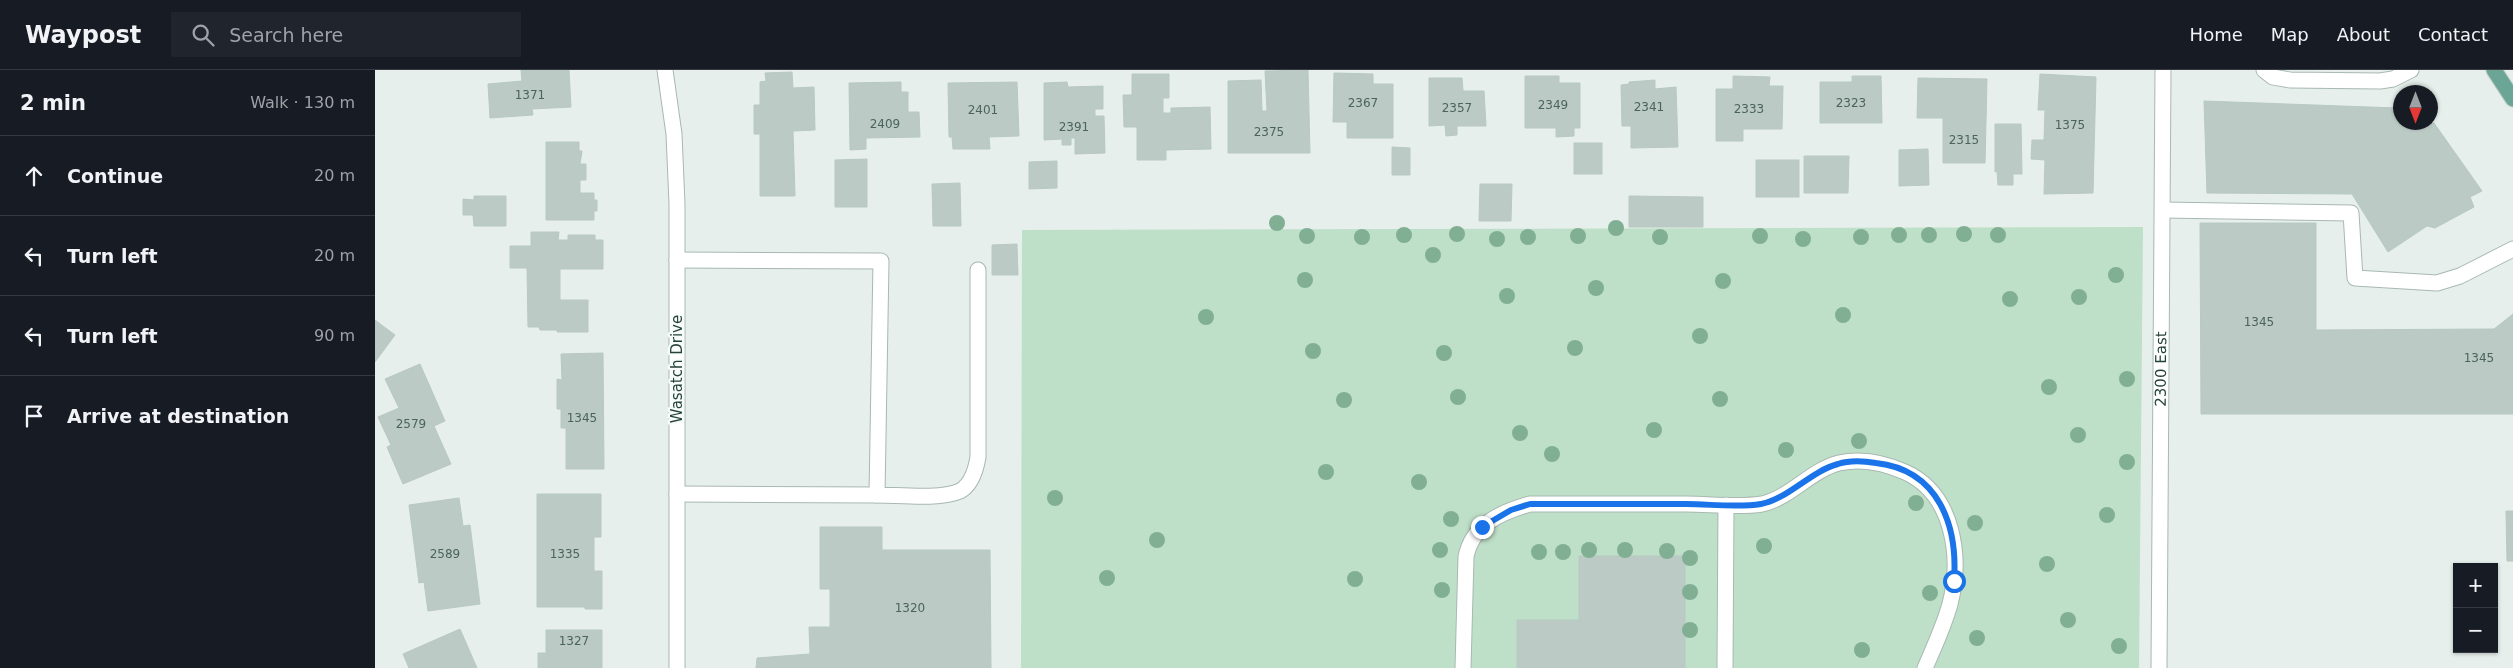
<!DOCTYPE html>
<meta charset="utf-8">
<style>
body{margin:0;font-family:"DejaVu Sans",sans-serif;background:#20242c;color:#f1f3f6}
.controls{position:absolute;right:15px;bottom:15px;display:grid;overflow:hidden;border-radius:0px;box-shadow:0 1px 4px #0004}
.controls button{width:45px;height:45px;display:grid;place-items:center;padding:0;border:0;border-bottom:1px solid #363941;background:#171b24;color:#f1f3f6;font:25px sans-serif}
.compass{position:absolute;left:2018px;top:15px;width:45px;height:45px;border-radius:50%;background:#171b24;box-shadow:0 1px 4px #0004;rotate:180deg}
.stop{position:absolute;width:15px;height:15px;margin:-11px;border:4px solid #1a73e8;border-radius:50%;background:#fff}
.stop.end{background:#1a73e8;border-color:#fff;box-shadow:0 1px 5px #0008}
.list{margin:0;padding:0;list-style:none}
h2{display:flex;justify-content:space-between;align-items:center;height:65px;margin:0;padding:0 20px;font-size:21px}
h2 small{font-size:16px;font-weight:400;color:#9ea1a6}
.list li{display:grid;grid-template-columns:32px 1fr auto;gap:15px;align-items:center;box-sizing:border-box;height:80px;padding:0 20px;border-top:1px solid #363941}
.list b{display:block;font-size:19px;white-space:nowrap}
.list em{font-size:16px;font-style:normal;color:#9ea1a6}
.icon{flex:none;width:28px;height:28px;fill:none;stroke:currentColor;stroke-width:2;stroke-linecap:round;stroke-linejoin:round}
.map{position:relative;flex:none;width:2138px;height:598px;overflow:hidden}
header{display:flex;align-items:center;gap:30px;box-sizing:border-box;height:70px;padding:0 25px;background:#171b24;border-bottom:1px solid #363941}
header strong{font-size:24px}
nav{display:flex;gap:28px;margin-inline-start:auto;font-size:18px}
.search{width:350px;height:45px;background:#20242c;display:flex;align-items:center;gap:12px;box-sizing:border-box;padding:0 18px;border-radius:0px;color:#9ea1a6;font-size:19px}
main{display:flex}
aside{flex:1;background:#171b24}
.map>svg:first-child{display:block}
.green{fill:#bfe0c8}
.building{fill:#bbcac4;stroke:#b8c9c2}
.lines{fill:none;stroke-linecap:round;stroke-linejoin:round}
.service-casing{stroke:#a8b8b2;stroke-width:17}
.minor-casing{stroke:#a8b8b2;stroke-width:17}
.primary-casing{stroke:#c2cac8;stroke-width:17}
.service{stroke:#fff;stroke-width:15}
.minor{stroke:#fff;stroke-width:15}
.primary{stroke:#6aa596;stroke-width:15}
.tree{fill:#80af93}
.route{stroke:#1a73e8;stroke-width:6}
.labels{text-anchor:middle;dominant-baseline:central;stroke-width:4.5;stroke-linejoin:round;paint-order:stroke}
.number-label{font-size:12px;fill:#4a645c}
.street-label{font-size:15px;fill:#24423a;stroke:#f7fbf9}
</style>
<header>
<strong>Waypost</strong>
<div class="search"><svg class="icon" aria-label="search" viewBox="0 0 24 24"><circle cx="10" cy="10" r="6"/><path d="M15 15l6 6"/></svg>Search here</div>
<nav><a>Home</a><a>Map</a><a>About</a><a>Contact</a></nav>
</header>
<main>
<aside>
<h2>2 min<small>Walk · 130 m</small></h2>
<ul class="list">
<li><svg class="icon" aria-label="ahead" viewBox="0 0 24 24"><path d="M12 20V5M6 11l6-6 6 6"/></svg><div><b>Continue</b></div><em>20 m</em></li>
<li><svg class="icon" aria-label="left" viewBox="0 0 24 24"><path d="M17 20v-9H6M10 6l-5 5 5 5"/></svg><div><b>Turn left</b></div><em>20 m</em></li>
<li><svg class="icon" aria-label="left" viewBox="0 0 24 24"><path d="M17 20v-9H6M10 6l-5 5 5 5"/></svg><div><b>Turn left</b></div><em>90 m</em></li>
<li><svg class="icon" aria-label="arrive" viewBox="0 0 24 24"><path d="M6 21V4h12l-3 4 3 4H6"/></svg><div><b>Arrive at destination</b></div></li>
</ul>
</aside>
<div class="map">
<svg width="2138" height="598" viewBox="0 0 2138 598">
<rect width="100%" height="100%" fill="#e6efeb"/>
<path class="green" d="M1768,157L1764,598H646L647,160Z"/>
<g class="building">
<path d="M146,0H194L196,37L157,39L158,45L115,48L113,14L147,11Z"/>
<path d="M933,0L935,83H853V11L886,10L887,41H892L890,1Z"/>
<path d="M417,2L418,18L439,17L440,60L418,61L420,126H385V64H379V35H385V12L391,11L390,3Z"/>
<path d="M959,3L998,4V14H1018V68H972V52H958Z"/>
<path d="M757,4H794V28H788V43H796V38L835,37L836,79L791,80V90H762V57H749L748,25H757Z"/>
<path d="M1665,4L1721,7L1718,123L1669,124L1670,90L1656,89L1657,70H1669L1670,40H1663Z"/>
<path d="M1150,6H1184V13H1205V58H1199V66L1181,67V58H1150Z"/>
<path d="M1358,6L1395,7L1394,16H1408L1407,59H1368V71H1341V19H1358Z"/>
<path d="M1477,6H1506L1507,53H1445V12H1477Z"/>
<path d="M1054,8H1087L1088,21H1109L1111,56H1082V65L1071,66L1070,55L1054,56Z"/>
<path d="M1543,8L1612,9L1610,93H1568V48H1542Z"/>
<path d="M1280,10V19L1301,17L1303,77L1256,78V56H1247L1246,15L1254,14V12Z"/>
<path d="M526,12V22H533V42H544L545,67L491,68V79L475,80L474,13Z"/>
<path d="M642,12L644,66L614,67L615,79H578L577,67H574L573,13Z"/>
<path d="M692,12L693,17L728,16V39H720V46H729L730,83L700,84V68H696V75H687V69L669,70V13Z"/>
<path d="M1829,31L2022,38L2026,41V52L2059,53L2107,121L2095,127L2099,137L2060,158L2052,156L2013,182L1977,124L1832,123Z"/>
<path d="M1620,54H1646L1647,104H1638V115H1623L1622,101L1620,102Z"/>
<path d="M171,72H204V81H207L205,94H211V110H205V123H219V130H222V141H219V150H171Z"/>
<rect x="1199" y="73" width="28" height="31"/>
<path d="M1017,77L1035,78V105H1017Z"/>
<path d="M1553,79L1554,115L1524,116V80Z"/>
<path d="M1429,86H1474L1473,123H1429Z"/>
<path d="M492,89V137H460V90Z"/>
<rect x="1381" y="90" width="43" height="37"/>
<path d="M682,91V118L654,119V92Z"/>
<path d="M585,113L586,156H558L557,114Z"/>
<path d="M1105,114H1137L1136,151H1104Z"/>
<path d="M99,126H131V156H99L98,145H88V129L99,130Z"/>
<path d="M1254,126L1328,127V157H1254Z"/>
<path d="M1825,153H1941V260L2119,259L2138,244V344H1826Z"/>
<path d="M156,162H184L183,170H193V165H220V170H228V199H185V230H213V262H182V260H165L164,257H153L152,198H135V176H156Z"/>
<path d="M642,174L643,205H617V175Z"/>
<path d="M0,250L20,265L0,292Z"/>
<path d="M228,283L229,399H191V358H186V339H182V309L187,310L186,284Z"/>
<path d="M45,294L70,351L59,356L76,394L28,414L12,377L16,375L3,347L24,338L10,309Z"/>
<path d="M162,424H226V467H219V501H227V539H210V537H162Z"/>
<path d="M84,428L88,456L95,455L105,534L53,541L49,512L44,513L34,435Z"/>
<path d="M2131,441H2138V491H2132Z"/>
<path d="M445,457H507V480H615L616,598H381L382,588L435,584L434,557H455V519H445Z"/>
<path d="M1204,486H1310V598H1142V550H1204Z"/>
<path d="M85,559L102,598H34L28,584Z"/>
<path d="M171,560H227V598H163V583H171Z"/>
</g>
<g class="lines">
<defs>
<g id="service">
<path d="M1889,0L1898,7L1915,10L2005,11L2018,9L2036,0"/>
<path d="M1788,140L1976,143L1980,208L2062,213L2085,206L2138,179"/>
<path d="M302,190L506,191L502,425C524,425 565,430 585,421C596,415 601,399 603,387V200"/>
<path d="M302,424L502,425"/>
<path d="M1088,598L1091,487C1097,455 1126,442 1155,434C1207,434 1259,434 1311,434C1335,434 1363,438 1387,434C1415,428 1436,400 1464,393C1486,388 1510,393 1530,402C1579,424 1587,488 1575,534C1569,556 1559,577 1550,598"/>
<path d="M1350,598L1351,435"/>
</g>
<g id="minor">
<path d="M290,0L299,64L302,134V598"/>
<path id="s1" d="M1784,598L1788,0"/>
</g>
<path id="primary" d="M2119,0L2138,29"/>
</defs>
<use href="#service" class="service-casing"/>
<use href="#minor" class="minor-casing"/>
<use href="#primary" class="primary-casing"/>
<use href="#service" class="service"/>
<use href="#minor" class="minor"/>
<use href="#primary" class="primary"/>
</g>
<g class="tree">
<circle cx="902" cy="153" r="8"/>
<circle cx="1241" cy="158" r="8"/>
<circle cx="1082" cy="164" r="8"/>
<circle cx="1589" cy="164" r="8"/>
<circle cx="1029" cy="165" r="8"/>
<circle cx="1524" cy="165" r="8"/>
<circle cx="1554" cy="165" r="8"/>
<circle cx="1623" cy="165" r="8"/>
<circle cx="932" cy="166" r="8"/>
<circle cx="1203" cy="166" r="8"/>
<circle cx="1385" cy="166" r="8"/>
<circle cx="987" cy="167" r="8"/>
<circle cx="1153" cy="167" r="8"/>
<circle cx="1285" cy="167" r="8"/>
<circle cx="1486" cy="167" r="8"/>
<circle cx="1122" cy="169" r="8"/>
<circle cx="1428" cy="169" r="8"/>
<circle cx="1058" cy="185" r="8"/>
<circle cx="1741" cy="205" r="8"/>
<circle cx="930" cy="210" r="8"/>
<circle cx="1348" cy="211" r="8"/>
<circle cx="1221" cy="218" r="8"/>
<circle cx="1132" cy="226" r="8"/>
<circle cx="1704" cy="227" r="8"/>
<circle cx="1635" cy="229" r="8"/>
<circle cx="1468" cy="245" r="8"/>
<circle cx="831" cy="247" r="8"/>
<circle cx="1325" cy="266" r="8"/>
<circle cx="1200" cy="278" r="8"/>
<circle cx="938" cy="281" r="8"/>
<circle cx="1069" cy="283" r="8"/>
<circle cx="1752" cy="309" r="8"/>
<circle cx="1674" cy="317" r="8"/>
<circle cx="1083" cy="327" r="8"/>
<circle cx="1345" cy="329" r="8"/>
<circle cx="969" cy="330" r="8"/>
<circle cx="1279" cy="360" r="8"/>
<circle cx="1145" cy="363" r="8"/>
<circle cx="1703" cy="365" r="8"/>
<circle cx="1484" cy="371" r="8"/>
<circle cx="1411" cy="380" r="8"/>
<circle cx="1177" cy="384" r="8"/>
<circle cx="1752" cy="392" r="8"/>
<circle cx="951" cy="402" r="8"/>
<circle cx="1044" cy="412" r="8"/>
<circle cx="680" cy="428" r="8"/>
<circle cx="1541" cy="433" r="8"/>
<circle cx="1732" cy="445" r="8"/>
<circle cx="1076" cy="449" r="8"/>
<circle cx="1600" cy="453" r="8"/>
<circle cx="782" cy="470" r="8"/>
<circle cx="1389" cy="476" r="8"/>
<circle cx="1065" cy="480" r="8"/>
<circle cx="1214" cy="480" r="8"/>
<circle cx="1250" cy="480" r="8"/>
<circle cx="1292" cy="481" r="8"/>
<circle cx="1164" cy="482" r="8"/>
<circle cx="1188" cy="482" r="8"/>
<circle cx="1315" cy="488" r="8"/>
<circle cx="1672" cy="494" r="8"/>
<circle cx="732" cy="508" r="8"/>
<circle cx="980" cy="509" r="8"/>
<circle cx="1067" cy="520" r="8"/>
<circle cx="1315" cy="522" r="8"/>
<circle cx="1555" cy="523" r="8"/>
<circle cx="1693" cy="550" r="8"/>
<circle cx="1315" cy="560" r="8"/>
<circle cx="1602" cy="568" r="8"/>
<circle cx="1744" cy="576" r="8"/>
<circle cx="1487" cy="580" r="8"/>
</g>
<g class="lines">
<path class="route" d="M1107,457L1136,440L1155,434C1207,434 1259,434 1311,434C1335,434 1362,438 1386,434C1413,429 1436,401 1463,394C1475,390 1489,391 1501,393C1564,400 1583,456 1579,511"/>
</g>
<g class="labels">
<g class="number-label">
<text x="155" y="25">1371</text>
<text x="988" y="33">2367</text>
<text x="1476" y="33">2323</text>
<text x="1178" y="35">2349</text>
<text x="1274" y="37">2341</text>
<text x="1082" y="38">2357</text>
<text x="1374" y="39">2333</text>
<text x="608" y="40">2401</text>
<text x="510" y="54">2409</text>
<text x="1695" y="55">1375</text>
<text x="699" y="57">2391</text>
<text x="894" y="62">2375</text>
<text x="1589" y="70">2315</text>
<text x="1884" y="252">1345</text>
<text x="2104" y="288">1345</text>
<text x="207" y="348">1345</text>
<text x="36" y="354">2579</text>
<text x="70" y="484">2589</text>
<text x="190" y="484">1335</text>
<text x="535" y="538">1320</text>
<text x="199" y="571">1327</text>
</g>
<g class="street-label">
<text transform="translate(302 299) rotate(-90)">Wasatch Drive</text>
<text stroke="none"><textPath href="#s1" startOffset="299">2300 East</textPath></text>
</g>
</g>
</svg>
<div class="controls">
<button>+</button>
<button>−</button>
</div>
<svg class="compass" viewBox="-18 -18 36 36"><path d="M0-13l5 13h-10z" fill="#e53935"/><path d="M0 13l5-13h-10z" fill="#9ea1a6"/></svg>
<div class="stop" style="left:1579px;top:511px"></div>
<div class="stop end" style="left:1107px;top:457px"></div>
</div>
</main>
